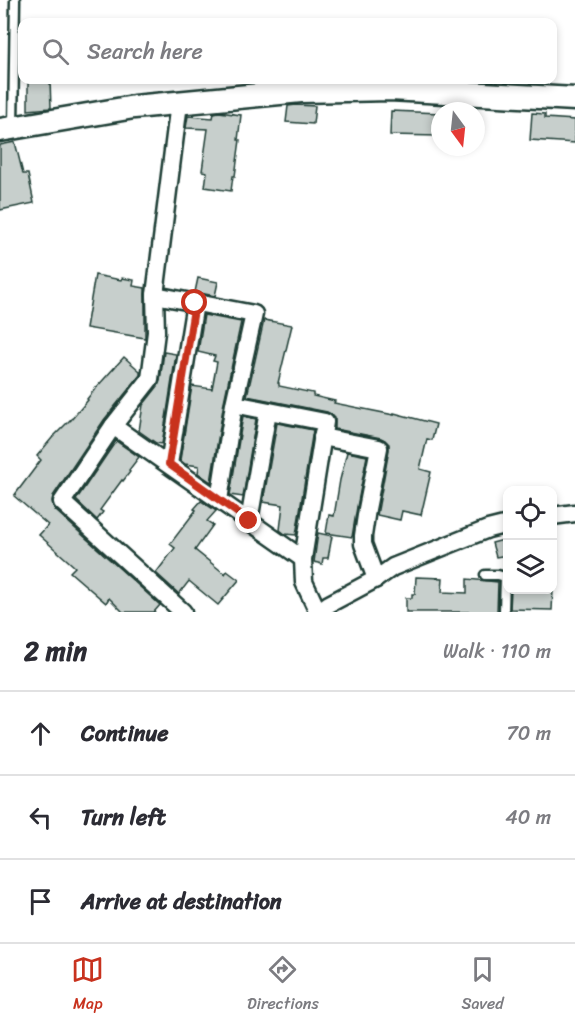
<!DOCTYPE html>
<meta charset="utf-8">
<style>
body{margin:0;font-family:Sriracha,sans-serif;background:#f2f2f3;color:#2b2b33}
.controls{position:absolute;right:18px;bottom:18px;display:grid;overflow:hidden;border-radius:12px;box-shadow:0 3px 9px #0003}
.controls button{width:54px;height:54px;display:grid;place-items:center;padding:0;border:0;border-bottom:2px solid #e1e1e2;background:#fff;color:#2b2b33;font:30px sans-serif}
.compass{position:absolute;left:431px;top:102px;width:54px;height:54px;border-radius:50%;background:#fff;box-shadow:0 3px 9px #0003;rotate:165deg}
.stop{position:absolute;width:18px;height:18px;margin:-14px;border:4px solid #c8321e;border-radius:50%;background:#fff}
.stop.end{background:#c8321e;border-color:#fff;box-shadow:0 2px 6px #0008}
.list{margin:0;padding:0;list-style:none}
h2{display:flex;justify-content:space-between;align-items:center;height:78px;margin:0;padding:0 24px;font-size:26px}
h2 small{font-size:20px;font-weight:400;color:#7c7c81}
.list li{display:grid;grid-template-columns:39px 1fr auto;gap:18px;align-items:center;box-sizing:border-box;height:84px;padding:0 24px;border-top:2px solid #e1e1e2}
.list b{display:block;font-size:22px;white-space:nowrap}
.list em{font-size:20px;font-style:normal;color:#7c7c81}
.icon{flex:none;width:33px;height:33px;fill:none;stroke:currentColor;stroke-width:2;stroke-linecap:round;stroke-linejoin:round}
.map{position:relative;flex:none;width:575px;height:612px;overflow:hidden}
.search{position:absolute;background:#fff;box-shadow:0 3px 9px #0003;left:18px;right:18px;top:18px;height:66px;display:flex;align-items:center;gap:15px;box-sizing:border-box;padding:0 21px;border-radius:12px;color:#7c7c81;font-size:22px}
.sheet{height:330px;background:#fff}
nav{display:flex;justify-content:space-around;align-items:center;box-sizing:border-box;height:84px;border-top:2px solid #e1e1e2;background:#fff;font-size:16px;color:#7c7c81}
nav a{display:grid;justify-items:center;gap:3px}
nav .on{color:#c8321e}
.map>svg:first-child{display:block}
.building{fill:#c7cfcc;stroke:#1f3d34;stroke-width:1.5}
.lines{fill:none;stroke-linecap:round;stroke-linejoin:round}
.lane-casing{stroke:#1f3d34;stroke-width:13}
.street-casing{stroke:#1f3d34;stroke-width:21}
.secondary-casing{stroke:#1f3d34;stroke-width:27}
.lane{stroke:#fff;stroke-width:8}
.street{stroke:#fff;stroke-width:16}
.secondary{stroke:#fff;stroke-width:22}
.route{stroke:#c8321e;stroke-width:8}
</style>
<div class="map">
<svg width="575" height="612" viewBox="0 0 575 612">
<rect width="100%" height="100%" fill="#fff"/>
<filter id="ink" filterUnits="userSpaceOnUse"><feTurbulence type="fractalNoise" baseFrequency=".0167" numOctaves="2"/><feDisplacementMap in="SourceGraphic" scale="12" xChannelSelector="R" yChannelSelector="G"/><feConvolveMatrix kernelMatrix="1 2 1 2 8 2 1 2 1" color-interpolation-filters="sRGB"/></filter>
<g filter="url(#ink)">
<g class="building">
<path d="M32,80H50L51,108L28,110V82H32Z"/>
<path d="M296,105L315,106L313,124L286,122L288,106Z"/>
<path d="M391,111L440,113L439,136L390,135Z"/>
<path d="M219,112L241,115L238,140H240L235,176H233L231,191L205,187L207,172L202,171L208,129L186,128L188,116L213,118L214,113Z"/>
<path d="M532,113L545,114V118L575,120V143L530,140Z"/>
<path d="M15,142L23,174H28L34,203L0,210V145Z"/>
<path d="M95,275L121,280L122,278L134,280L133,286L145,288V338L86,328Z"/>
<path d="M198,278L218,282L215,296L195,292Z"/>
<path d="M204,315L241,322L224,402L211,482L198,473L199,466L185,464L180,460L192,386L212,389L217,362L213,361L215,356L198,352Z"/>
<path d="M264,320L292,325L278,383H279V386L313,393V396L335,401L334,403L394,415V413L436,424L432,440L427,439L420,469L431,472L421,515L402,511L400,520L377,515L389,450V444L385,440L381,438L335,429V418L331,414L327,412L247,396Z"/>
<path d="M164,352L176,354L162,444L156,443L139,431L143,405L158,386L160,381Z"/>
<path d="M124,357L140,371V375L104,420L53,496L52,501L55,510L160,605L154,612H123L109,598L106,603L70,572L75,567L39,535L48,525L14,496L41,460L37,456L52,438L71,419V420L88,400L87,399L95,389Z"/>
<path d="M243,416L256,419L243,497L230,495Z"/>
<path d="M277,423L313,430L296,535L285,534L280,530L283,505L263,502Z"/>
<path d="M116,441L139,457L129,470L130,472L123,481L122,480L100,510L103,512L97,520L76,500Z"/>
<path d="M347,452L367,456L357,507L352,537L326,533L329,515L334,516L340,480Z"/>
<path d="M201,501L216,511L207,521L213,525L195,550L225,574L227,571L239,580L218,605L189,581L179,594L156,573L175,548L170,544L196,510L194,509Z"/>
<path d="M318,533L332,536L328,558H323L322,564L314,562Z"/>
<path d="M507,539V555L496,557L492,543Z"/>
<path d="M416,577L443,578L442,592L467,593V579L498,582L497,612H406V598H412V594H415Z"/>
<path d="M511,590H553L552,610L510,609Z"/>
</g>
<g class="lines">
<defs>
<g id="lane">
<path d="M13,126L15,0"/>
<path d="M485,575H498L505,577L504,612"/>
</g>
<g id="street">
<path d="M179,103L155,295L156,332L150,379L113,426L62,502L183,612"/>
<path d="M155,295L254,314L234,404L219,500"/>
<path d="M234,404L325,422L303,559L304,582L318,612"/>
<path d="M113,426L303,559"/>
<path d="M322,437L379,448L367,509L363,536V544L376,579"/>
<path d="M169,464L195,303"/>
<path d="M552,516L575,513"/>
<path d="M249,521L268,411"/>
<path d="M318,612L329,604L376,579L393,567L488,529L508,524"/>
</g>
<path id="secondary" d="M0,130L134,107L301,91L390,89L575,99"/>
</defs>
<use href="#lane" class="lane-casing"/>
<use href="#street" class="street-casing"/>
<use href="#secondary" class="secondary-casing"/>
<use href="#lane" class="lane"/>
<use href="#street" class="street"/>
<use href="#secondary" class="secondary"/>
</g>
</g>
<g class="lines" filter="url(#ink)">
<path class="route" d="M195,303L169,464L249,521"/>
</g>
</svg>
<div class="controls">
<button><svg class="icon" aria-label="locate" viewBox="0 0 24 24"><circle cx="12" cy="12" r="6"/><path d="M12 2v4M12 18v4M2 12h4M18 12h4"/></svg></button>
<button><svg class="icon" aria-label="layers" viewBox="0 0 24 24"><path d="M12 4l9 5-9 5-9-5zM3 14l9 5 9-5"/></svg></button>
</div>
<svg class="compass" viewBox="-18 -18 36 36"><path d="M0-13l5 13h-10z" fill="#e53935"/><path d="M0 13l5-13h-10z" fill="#7c7c81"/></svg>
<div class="stop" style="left:195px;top:303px"></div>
<div class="stop end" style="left:249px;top:521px"></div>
<div class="search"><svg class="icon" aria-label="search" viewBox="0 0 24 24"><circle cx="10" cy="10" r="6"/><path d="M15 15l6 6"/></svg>Search here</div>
</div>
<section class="sheet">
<h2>2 min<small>Walk · 110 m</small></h2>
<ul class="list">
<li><svg class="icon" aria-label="ahead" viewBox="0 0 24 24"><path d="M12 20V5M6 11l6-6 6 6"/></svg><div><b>Continue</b></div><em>70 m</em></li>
<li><svg class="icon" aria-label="left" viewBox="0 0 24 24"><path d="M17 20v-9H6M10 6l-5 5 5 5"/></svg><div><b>Turn left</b></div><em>40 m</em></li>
<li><svg class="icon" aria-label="arrive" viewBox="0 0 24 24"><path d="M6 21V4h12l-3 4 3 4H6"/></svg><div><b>Arrive at destination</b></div></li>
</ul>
</section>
<nav>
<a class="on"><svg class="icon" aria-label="map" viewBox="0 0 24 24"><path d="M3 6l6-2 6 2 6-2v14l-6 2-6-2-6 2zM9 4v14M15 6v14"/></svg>Map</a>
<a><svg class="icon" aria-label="directions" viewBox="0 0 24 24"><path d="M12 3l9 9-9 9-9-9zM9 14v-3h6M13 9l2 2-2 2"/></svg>Directions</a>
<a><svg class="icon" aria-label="saved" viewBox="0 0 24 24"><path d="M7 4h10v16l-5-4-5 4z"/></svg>Saved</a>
</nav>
